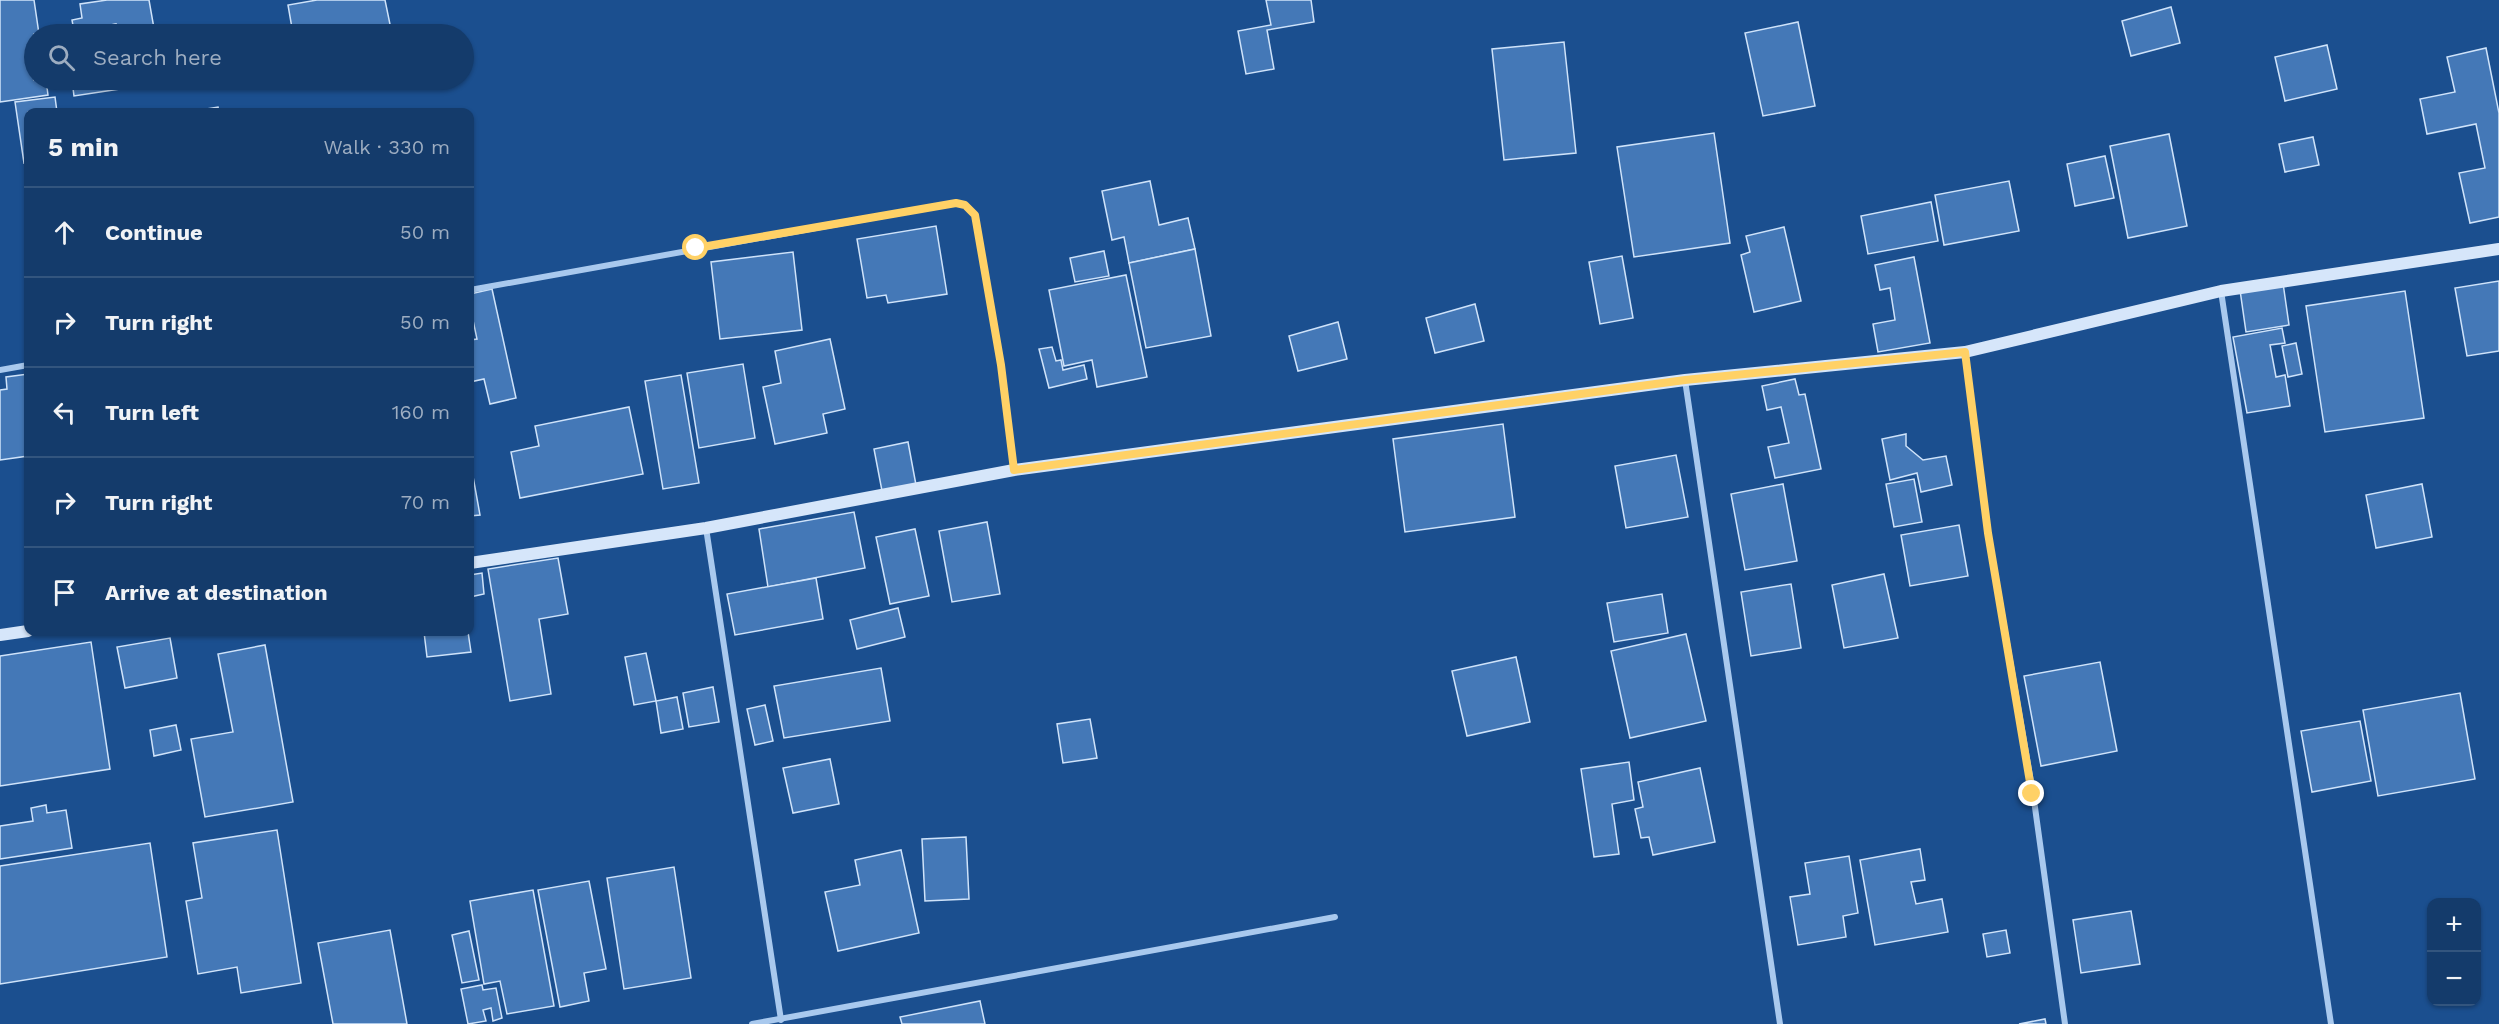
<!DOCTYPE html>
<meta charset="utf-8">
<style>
body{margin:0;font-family:"Work Sans",sans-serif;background:#214673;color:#f1f3f6}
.controls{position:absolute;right:18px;bottom:18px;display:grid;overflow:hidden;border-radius:12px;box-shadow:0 2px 4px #0004}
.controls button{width:54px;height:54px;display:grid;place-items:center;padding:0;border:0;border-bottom:2px solid #33557e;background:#143b6b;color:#f1f3f6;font:30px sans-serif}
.stop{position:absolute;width:18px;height:18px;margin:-14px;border:4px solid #ffd166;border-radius:50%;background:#fff}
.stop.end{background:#ffd166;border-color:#fff;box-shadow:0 2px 6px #0008}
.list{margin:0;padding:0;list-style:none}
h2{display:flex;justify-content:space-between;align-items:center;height:78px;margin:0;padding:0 24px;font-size:26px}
h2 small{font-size:20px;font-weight:400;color:#9dadc1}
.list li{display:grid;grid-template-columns:39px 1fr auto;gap:18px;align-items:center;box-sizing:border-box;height:90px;padding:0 24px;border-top:2px solid #33557e}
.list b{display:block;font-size:22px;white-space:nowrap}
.list em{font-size:20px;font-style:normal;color:#9dadc1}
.icon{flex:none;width:33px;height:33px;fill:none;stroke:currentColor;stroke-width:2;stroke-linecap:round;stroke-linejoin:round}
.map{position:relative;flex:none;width:2499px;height:1024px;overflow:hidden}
.search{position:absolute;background:#143b6b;box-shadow:0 2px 4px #0004;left:24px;top:24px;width:450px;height:66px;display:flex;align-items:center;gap:15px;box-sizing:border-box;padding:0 21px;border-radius:33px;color:#9dadc1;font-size:22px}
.panel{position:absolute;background:#143b6b;box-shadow:0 2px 4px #0004;left:24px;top:108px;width:450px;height:528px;border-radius:12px}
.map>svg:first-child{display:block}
.building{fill:#4478b7;stroke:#cfe3fa;stroke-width:1.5}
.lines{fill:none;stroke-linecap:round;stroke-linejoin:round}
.street{stroke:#a9c9ee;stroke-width:6}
.secondary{stroke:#d6e6fa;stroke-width:12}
.route{stroke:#ffd166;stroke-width:8}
</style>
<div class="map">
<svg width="2499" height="1024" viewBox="0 0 2499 1024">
<rect width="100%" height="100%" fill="#1b4f8f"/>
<g class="building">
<path d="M0,0H34L39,34H34V80H46L48,95L0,102Z"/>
<path d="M107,0H149L155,34H118L116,24L74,31L72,20L82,18L80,4Z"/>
<path d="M317,0H385L392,34H293L288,5Z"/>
<path d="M1266,0H1311L1314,22L1267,30L1274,69L1246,74L1238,31L1271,25Z"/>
<path d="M2171,7L2180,43L2131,56L2122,21Z"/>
<path d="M1798,22L1815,106L1763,116L1745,33Z"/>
<path d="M116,24L118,34H64V32Z"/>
<path d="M1564,42L1576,153L1504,160L1492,49Z"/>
<path d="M2327,45L2337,89L2285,101L2275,57Z"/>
<path d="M2486,48L2499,113V217L2470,223L2459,173L2485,168L2476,124L2427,134L2420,99L2455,92L2447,57Z"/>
<path d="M72,80H125L126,88L74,96Z"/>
<path d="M55,97L57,112H28V162L24,163L15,102Z"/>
<path d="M218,107L219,112H188Z"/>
<path d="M1714,133L1730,243L1634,257L1617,147Z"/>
<path d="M2169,134L2187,226L2128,238L2110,146Z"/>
<path d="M2313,137L2319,165L2285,172L2279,144Z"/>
<path d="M2105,156L2114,198L2075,206L2067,164Z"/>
<path d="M1150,181L1159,225L1188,218L1195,249L1129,263L1124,237L1112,240L1102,191Z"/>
<path d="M2009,181L2019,231L1944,245L1935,195Z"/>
<path d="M1931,202L1938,241L1868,254L1861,216Z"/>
<path d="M936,226L947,294L888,303L886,295L867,298L857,239Z"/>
<path d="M1784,227L1801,301L1754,312L1741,255L1750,252L1746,236Z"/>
<path d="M1195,249L1211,336L1146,348L1129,263Z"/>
<path d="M1104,251L1109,276L1075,282L1070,258Z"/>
<path d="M793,252L802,330L720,339L711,262Z"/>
<path d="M1622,256L1633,318L1600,324L1589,262Z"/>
<path d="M1914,257L1930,343L1878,352L1873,324L1895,320L1890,288L1880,290L1875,265Z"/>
<path d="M1126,275L1147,377L1097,387L1092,360L1064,366L1049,290Z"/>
<path d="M2499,281V351L2467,356L2455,288Z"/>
<path d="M2283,283L2289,325L2246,332L2240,290Z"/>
<path d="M492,289L516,398L490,404L484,379L470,382V340L477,339L470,306V294Z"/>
<path d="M2405,291L2424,418L2325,432L2306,306Z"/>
<path d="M1475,304L1484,341L1435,353L1426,318Z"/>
<path d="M1338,322L1347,359L1298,371L1289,336Z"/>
<path d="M2282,328L2285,343L2270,345L2276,377L2285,375L2290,406L2247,413L2233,337Z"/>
<path d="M830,339L845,409L823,414L827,433L775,444L763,387L781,383L775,351Z"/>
<path d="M2296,343L2302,374L2288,377L2282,346Z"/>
<path d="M1052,347L1056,361L1061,360L1063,370L1084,365L1087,379L1049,388L1039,349Z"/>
<path d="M743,364L755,438L699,448L687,373Z"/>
<path d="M28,374V456L0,460V390L7,389L6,377Z"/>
<path d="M681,375L699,483L663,489L645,381Z"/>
<path d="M1795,379L1799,395L1805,394L1821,469L1775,478L1768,447L1789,443L1781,407L1767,410L1762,386Z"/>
<path d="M629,407L643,474L520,498L511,452L539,446L535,426Z"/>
<path d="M1503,424L1515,517L1405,532L1393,439Z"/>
<path d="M1906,434V446L1923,460L1946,456L1952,485L1921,492L1917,473L1890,480L1882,439Z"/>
<path d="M908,442L916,485L882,491L874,449Z"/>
<path d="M1676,455L1688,517L1626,528L1615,466Z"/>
<path d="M470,460L480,515L470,516Z"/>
<path d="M1914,479L1922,522L1894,527L1886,484Z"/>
<path d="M1783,484L1797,561L1745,570L1731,494Z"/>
<path d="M2422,484L2432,537L2376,548L2366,495Z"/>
<path d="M854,512L865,568L768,587L759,529Z"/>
<path d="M987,522L1000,594L952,602L939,531Z"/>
<path d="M1959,525L1968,576L1910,586L1901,535Z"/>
<path d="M915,529L929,596L890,604L876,537Z"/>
<path d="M558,558L568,614L539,619L551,694L510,701L488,569Z"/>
<path d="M482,573L484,594L470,597V575Z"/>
<path d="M1884,574L1898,638L1844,648L1832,585Z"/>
<path d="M816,578L823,619L735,635L727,594Z"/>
<path d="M1791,584L1801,648L1751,656L1741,592Z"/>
<path d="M1662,594L1668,633L1614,642L1607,603Z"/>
<path d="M898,608L905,637L857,649L850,620Z"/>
<path d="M424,632H468L471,652L427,657Z"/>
<path d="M1686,634L1706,721L1630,738L1611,651Z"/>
<path d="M170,638L177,678L125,688L117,647Z"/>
<path d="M91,642L110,769L0,786V656Z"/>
<path d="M265,645L293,802L205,817L191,739L233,732L218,654Z"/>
<path d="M646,653L656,701L634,705L625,657Z"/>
<path d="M1516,657L1530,722L1467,736L1452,671Z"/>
<path d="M2100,662L2117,751L2041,766L2024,676Z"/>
<path d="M881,668L890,721L784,738L774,686Z"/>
<path d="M713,687L719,722L689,727L683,693Z"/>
<path d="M2460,693L2475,779L2378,796L2363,710Z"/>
<path d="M677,697L683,729L661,733L656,701Z"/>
<path d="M765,705L773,741L755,745L747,709Z"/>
<path d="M1090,719L1097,758L1063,763L1057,724Z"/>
<path d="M2360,721L2371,781L2312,792L2301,731Z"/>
<path d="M176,725L181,750L154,756L150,730Z"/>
<path d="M830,759L839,804L793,813L783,768Z"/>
<path d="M1629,762L1634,800L1612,804L1619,854L1594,857L1581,769Z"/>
<path d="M1700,768L1715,842L1653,855L1649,837L1641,838L1635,809L1643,807L1638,782Z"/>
<path d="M46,805L47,813L66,810L72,848L0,859V826L33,821L31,808Z"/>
<path d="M277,830L301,983L241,993L237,967L198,974L186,901L202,898L193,843Z"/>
<path d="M966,837L969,899L925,901L922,839Z"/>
<path d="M150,843L167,957L0,984V866Z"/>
<path d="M1920,849L1925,880L1911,882L1916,904L1942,899L1948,932L1875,945L1860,860Z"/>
<path d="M901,850L919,933L838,951L825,892L860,885L855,860Z"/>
<path d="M1849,856L1858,913L1843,916L1846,937L1798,945L1790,897L1810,894L1805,863Z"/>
<path d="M674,867L691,978L624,989L607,878Z"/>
<path d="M589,881L606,969L584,973L589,1001L560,1007L538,890Z"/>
<path d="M533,890L554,1006L507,1014L500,981L484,984L470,901Z"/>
<path d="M2131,911L2140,964L2081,973L2073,920Z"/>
<path d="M390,930L407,1024H333L318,943Z"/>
<path d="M2006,930L2010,953L1987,957L1983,934Z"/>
<path d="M469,931L479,980L462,983L452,935Z"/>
<path d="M482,985L483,990L496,988L502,1018L493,1021L491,1008L483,1010L486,1021L468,1024L461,989Z"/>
<path d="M980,1001L985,1024H902L900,1017Z"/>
<path d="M2045,1019L2046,1024H2019Z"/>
</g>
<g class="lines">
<g class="street">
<path d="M470,290L955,203L965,205L975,215L1001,365L1014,470"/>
<path d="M2221,291L2331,1024"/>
<path d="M1965,352L1988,533L2033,793L2065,1024"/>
<path d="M0,370L28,365"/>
<path d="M1685,380L1780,1024"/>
<path d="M706,528L781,1020"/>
<path d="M752,1024L1335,917"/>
</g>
<g class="secondary">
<path d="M470,563L706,528L1014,470L1685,380L1965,352L2221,291L2499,249"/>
<path d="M0,635L28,631"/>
</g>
</g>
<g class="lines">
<path class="route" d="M696,248L956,203L965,205L975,215L1001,365L1014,470L1685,380L1965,352L1988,533L2032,794"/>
</g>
</svg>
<div class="controls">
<button>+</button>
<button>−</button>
</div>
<div class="stop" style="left:696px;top:248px"></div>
<div class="stop end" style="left:2032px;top:794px"></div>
<div class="search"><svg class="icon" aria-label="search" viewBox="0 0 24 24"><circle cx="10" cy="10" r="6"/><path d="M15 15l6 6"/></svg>Search here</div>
<section class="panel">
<h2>5 min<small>Walk · 330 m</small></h2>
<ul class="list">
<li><svg class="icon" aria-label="ahead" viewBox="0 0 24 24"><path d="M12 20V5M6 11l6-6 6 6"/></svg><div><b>Continue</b></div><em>50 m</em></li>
<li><svg class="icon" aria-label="right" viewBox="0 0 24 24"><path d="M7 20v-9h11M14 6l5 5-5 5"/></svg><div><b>Turn right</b></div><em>50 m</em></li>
<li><svg class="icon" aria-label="left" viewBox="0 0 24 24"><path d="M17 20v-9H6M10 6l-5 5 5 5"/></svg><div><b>Turn left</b></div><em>160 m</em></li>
<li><svg class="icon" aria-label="right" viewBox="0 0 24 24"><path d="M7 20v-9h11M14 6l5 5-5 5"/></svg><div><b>Turn right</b></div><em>70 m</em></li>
<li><svg class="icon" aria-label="arrive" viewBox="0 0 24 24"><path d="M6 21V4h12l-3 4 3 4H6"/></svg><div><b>Arrive at destination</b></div></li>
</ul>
</section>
</div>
